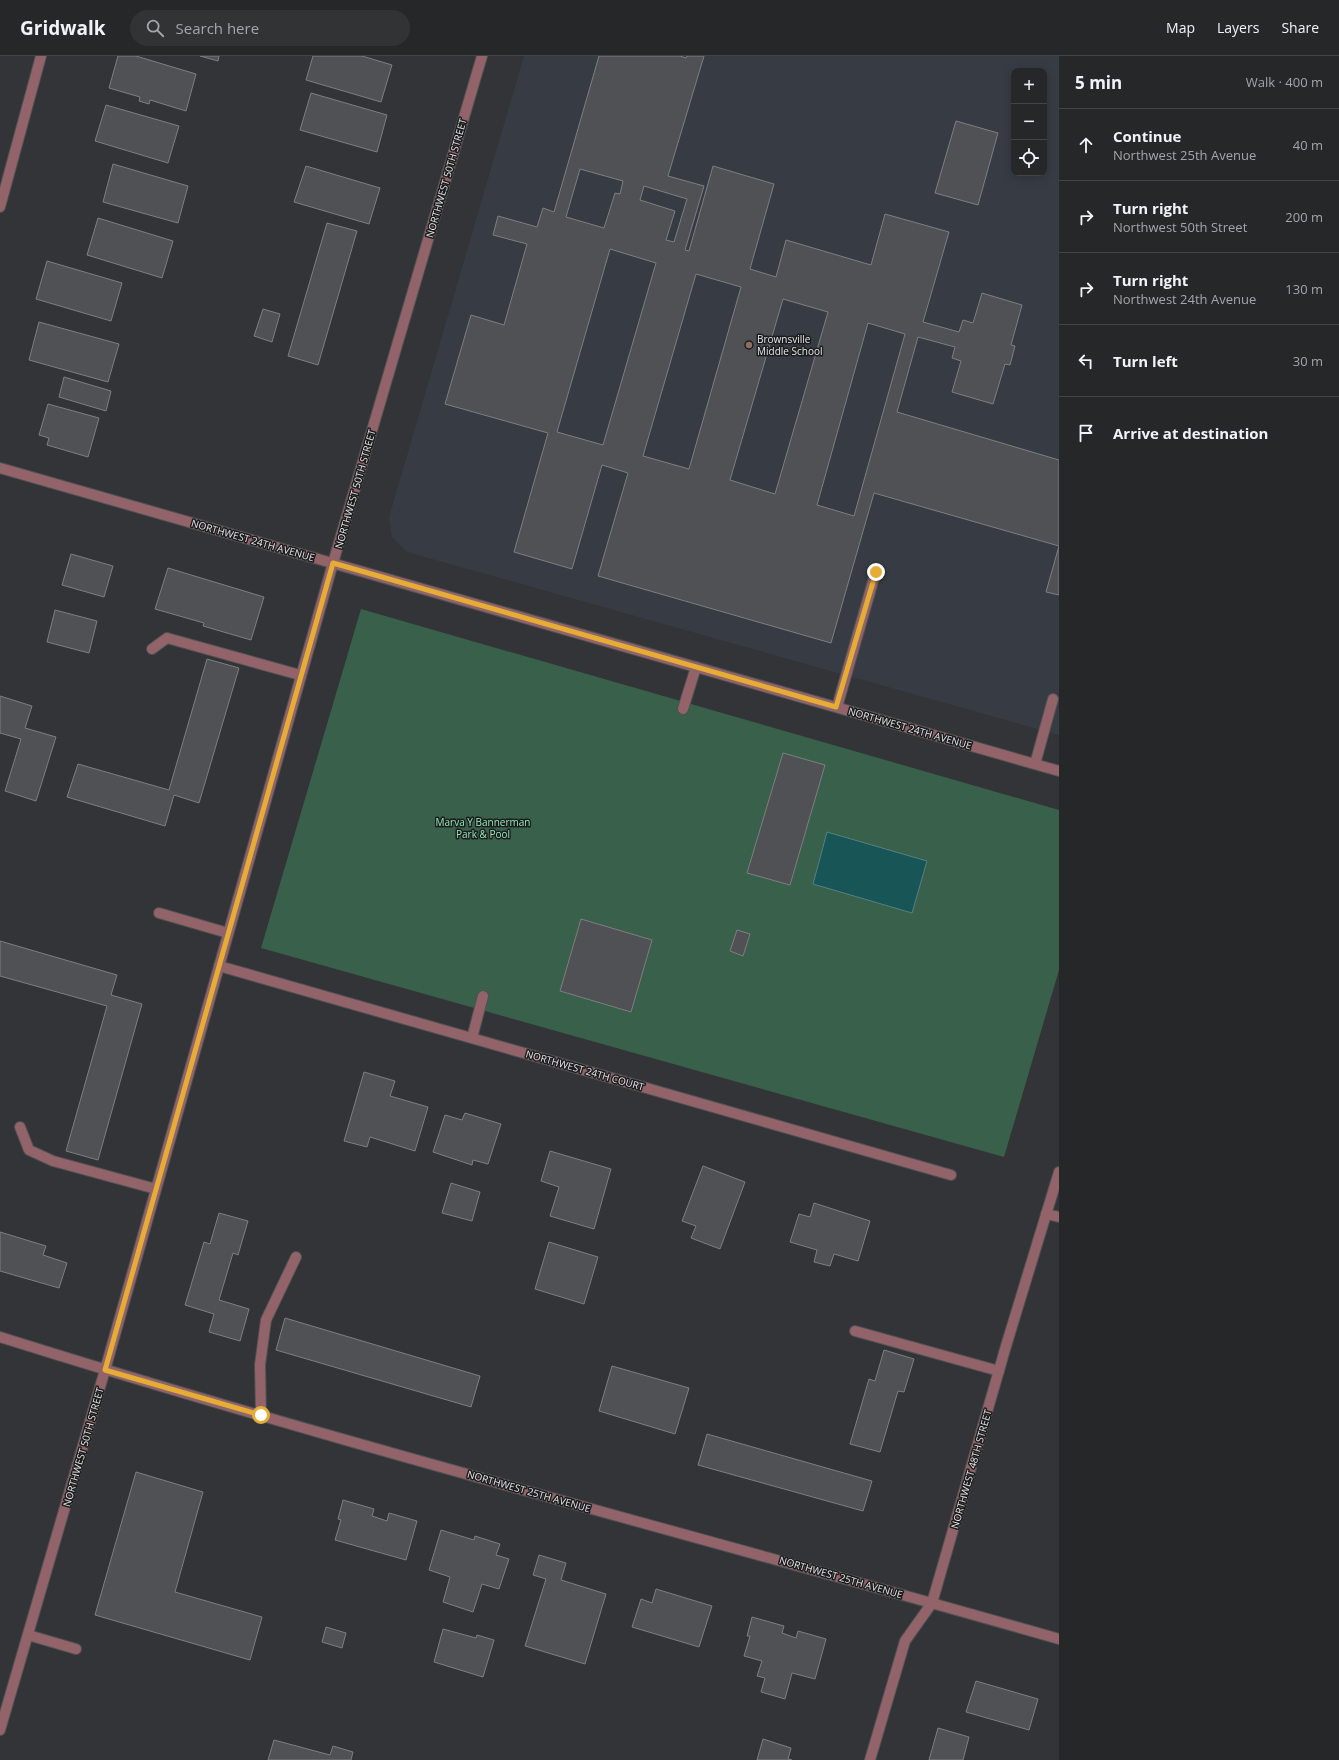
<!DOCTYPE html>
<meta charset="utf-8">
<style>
body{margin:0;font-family:"Open Sans",sans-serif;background:#323335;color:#f1f3f6}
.controls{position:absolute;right:12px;top:12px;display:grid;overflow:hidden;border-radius:8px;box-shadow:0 2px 10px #0003}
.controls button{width:36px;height:36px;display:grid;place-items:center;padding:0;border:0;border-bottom:1px solid #424446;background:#262729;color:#f1f3f6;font:20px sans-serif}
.stop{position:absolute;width:12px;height:12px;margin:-9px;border:3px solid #e5ad36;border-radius:50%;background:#fff}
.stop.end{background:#e5ad36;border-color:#fff;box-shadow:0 1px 4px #0008}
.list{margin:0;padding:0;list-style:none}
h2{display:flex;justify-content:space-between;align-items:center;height:52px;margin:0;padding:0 16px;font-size:17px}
h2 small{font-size:13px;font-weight:400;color:#a4a5a8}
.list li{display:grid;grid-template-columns:26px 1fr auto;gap:12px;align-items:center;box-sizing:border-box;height:72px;padding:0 16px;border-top:1px solid #424446}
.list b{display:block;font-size:15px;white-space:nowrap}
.list p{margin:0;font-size:13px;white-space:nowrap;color:#a4a5a8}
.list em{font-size:13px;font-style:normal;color:#a4a5a8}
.icon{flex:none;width:22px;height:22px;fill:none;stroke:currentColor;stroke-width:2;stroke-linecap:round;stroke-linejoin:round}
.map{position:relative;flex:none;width:1059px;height:1704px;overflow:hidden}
header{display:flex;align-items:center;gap:24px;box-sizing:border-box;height:56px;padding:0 20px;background:#262729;border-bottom:1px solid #424446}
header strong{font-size:19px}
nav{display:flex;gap:22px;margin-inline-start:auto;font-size:14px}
.search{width:280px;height:36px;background:#323335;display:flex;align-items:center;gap:10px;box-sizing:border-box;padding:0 14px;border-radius:22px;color:#a4a5a8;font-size:15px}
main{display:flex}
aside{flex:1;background:#262729}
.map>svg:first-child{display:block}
.built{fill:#373b44;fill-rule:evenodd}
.green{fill:#39604a}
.water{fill:#175557;stroke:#558183}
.building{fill:#4f5155;stroke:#7d7f83;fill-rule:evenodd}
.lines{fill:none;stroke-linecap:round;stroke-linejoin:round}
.minor-casing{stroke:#4f5154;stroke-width:12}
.minor{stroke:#926368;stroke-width:10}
.route{stroke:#e5ad36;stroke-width:5}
.education-dot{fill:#8d6e63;stroke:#1b1c1d;stroke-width:1.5}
.labels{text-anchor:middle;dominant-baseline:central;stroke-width:3;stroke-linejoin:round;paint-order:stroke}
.street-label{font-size:10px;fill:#e7e8ea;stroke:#1b1c1d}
.poi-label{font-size:10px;fill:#e7e8ea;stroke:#1b1c1d;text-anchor:start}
.park-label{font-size:10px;fill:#96eaba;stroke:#1b1c1d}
</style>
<header>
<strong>Gridwalk</strong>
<div class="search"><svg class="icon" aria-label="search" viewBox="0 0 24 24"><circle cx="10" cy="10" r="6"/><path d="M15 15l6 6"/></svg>Search here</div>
<nav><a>Map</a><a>Layers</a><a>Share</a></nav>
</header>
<main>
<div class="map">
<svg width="1059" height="1704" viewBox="0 0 1059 1704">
<rect width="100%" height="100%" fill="#323437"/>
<path class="built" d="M524,0H1059V679L407,496L392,481L389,461ZM1014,15H1044V117H1014Z"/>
<path class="green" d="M361,553L1059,754V914L1004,1101L261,892Z"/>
<path class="water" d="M827,776L927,805L912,857L813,828Z"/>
<g class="building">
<path d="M118,0H136L196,18L186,55L150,44L149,48L139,45L140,41L109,32Z"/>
<path d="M200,0H219L218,5Z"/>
<path d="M313,0H362L392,9L381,46L306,24Z"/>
<path d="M599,0H680L686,2L687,0H704L668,120L704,130L685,194L689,195L713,110L774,128L750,213L776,221L786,184L871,209L885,158L949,176L923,266L959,276L963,264L973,267L982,237L1022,249L1011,289L1015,290L1010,309L1005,308L993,348L952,336L961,305L952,302L955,291L918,281L897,356L1059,404V539L1046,536L1059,490L874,437L831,587L598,520L628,417L602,409L572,513L514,496L548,377L445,348L471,259L504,269L527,188L493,179L498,160L537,171L543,152L554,156ZM580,113L623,125L620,138L615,137L604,172L566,161ZM644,130L687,143L674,186L666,184L675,155L640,144ZM610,193L656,207L603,389L557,376ZM696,218L741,231L689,413L643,400ZM783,243L828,256L775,438L730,424ZM868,267L905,278L854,460L817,449Z"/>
<path d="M311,37L387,59L377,96L300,74Z"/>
<path d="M106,49L179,70L168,107L95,85Z"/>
<path d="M956,65L998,77L978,149L935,137Z"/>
<path d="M113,108L188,130L178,167L103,146Z"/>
<path d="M306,110L380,132L369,168L294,146Z"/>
<path d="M98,162L173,185L162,222L87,199Z"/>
<path d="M327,167L357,175L318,309L288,300Z"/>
<path d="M47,205L122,227L111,265L36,243Z"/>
<path d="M263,253L280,258L272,286L254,280Z"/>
<path d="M39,266L119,288L108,326L29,304Z"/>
<path d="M64,321L111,335L106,355L59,341Z"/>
<path d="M48,348L99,362L88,401L47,389L49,382L39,379Z"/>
<path d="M71,498L113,510L104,541L62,529Z"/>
<path d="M168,512L264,541L251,584L203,570L204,567L155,553Z"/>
<path d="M55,554L97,565L89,597L47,586Z"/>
<path d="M207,603L239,612L199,747L174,739L165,770L67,741L78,708L169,734Z"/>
<path d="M0,640L32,650L25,672L56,681L36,745L5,735L21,683L0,677Z"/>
<path d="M783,697L825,709L790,829L747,817Z"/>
<path d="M581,863L652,884L631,956L560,935Z"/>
<path d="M737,874L750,878L743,900L730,895Z"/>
<path d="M0,885L117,919L111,939L142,948L98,1104L66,1095L107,950L0,920Z"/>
<path d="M364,1016L395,1025L390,1040L428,1051L415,1095L370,1081L367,1091L344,1085Z"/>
<path d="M465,1057L501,1068L488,1108L473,1104L472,1109L433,1096L445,1059L462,1064Z"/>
<path d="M550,1095L611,1113L594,1173L550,1160L559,1131L541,1125Z"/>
<path d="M703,1110L745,1126L720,1193L691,1182L696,1170L682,1165Z"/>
<path d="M451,1127L480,1136L472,1165L442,1157Z"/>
<path d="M814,1147L870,1165L858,1205L834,1198L830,1210L814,1206L817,1194L790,1186L799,1158L810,1161Z"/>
<path d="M219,1157L248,1165L238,1199L233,1197L219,1244L249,1253L240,1285L209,1276L214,1258L185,1249L204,1186L210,1188Z"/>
<path d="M0,1176L46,1190L43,1199L67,1207L59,1232L0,1215Z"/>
<path d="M549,1186L598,1201L584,1248L535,1233Z"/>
<path d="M285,1262L480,1320L471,1351L276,1294Z"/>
<path d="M884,1294L914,1303L904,1336L898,1335L880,1396L850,1388L869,1323L875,1325Z"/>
<path d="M612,1310L689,1332L675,1378L599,1355Z"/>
<path d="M707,1378L872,1425L863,1455L698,1409Z"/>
<path d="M136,1416L203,1436L175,1536L262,1561L250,1604L95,1559Z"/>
<path d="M343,1444L374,1453L372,1460L387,1465L389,1457L417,1465L406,1504L335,1484L341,1464L338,1463Z"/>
<path d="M441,1474L474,1484L475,1480L500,1488L496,1499L509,1503L499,1533L482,1528L473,1556L443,1546L450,1521L429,1514Z"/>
<path d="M539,1499L566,1507L561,1524L606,1538L585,1608L525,1590L546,1523L533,1519Z"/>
<path d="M656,1533L712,1550L699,1591L632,1571L641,1543L652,1547Z"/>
<path d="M752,1561L784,1570L782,1577L796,1582L798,1575L826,1583L815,1623L792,1617L785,1643L761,1636L765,1622L757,1620L762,1605L744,1600L750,1580H747Z"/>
<path d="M326,1571L346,1577L342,1592L322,1586Z"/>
<path d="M443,1573L476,1582L477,1579L494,1584L483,1621L434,1606Z"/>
<path d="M976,1625L1038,1643L1029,1674L966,1656Z"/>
<path d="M938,1672L969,1681L963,1704H929Z"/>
<path d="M763,1683L791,1692L788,1703L792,1704H757Z"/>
<path d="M274,1684L330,1699L333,1690L353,1696L351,1704H268Z"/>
</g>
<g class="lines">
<defs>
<g id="minor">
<path d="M0,151L41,0"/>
<path d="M0,412L1059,715"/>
<path d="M152,593L167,582L300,619"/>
<path d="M837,651L876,515"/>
<path d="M683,653L696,611"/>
<path d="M1035,708L1053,643"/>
<path d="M159,857L228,877"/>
<path d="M219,910L951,1119"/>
<path d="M472,982L483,940"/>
<path d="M20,1071L29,1094L53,1105L156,1133"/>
<path d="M1046,1158L1059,1161"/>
<path d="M855,1275L999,1315"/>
<path d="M0,1281C350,1391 706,1482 1059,1583"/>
<path d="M261,1359L260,1309L266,1264L296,1201"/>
<path d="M28,1579L76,1593"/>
<path d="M0,1674L105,1314L333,507L482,0"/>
<path d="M870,1704L905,1585L932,1547L1006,1290L1059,1116"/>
</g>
</defs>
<use href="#minor" class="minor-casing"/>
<use href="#minor" class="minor"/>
</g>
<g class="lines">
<path class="route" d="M261,1359L105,1314L333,507L836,651L876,516"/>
</g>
<circle class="education-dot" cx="749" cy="289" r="4"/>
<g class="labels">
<g class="street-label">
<text transform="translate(446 122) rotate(-74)">NORTHWEST 50TH STREET</text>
<text transform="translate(355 433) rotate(-74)">NORTHWEST 50TH STREET</text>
<text transform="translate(253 484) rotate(16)">NORTHWEST 24TH AVENUE</text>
<text transform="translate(910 672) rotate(16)">NORTHWEST 24TH AVENUE</text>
<text transform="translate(585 1014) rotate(16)">NORTHWEST 24TH COURT</text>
<text transform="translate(83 1391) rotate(-74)">NORTHWEST 50TH STREET</text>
<text transform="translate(971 1413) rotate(-74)">NORTHWEST 48TH STREET</text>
<text transform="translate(529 1435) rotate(16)">NORTHWEST 25TH AVENUE</text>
<text transform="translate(841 1521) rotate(16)">NORTHWEST 25TH AVENUE</text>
</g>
<g class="poi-label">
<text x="757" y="283">Brownsville<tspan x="757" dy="12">Middle School</tspan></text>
</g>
<g class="park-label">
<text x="483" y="766">Marva Y Bannerman<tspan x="483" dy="12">Park &amp; Pool</tspan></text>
</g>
</g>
</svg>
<div class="controls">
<button>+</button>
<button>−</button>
<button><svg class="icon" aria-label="locate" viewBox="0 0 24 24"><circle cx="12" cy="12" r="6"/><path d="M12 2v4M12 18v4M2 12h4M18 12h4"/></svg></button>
</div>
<div class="stop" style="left:261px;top:1359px"></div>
<div class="stop end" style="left:876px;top:516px"></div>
</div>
<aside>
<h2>5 min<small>Walk · 400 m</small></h2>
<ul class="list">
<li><svg class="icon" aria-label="ahead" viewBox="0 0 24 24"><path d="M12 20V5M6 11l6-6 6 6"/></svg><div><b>Continue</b><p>Northwest 25th Avenue</p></div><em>40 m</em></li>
<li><svg class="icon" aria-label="right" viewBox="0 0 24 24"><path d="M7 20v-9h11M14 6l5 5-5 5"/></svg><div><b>Turn right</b><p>Northwest 50th Street</p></div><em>200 m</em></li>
<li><svg class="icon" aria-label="right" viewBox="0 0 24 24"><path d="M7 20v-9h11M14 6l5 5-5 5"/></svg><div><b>Turn right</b><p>Northwest 24th Avenue</p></div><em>130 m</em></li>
<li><svg class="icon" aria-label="left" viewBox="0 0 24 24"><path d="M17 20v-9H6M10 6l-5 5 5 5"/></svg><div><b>Turn left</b></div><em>30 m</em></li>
<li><svg class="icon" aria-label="arrive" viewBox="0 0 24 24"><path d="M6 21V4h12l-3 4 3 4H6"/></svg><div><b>Arrive at destination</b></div></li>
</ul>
</aside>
</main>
